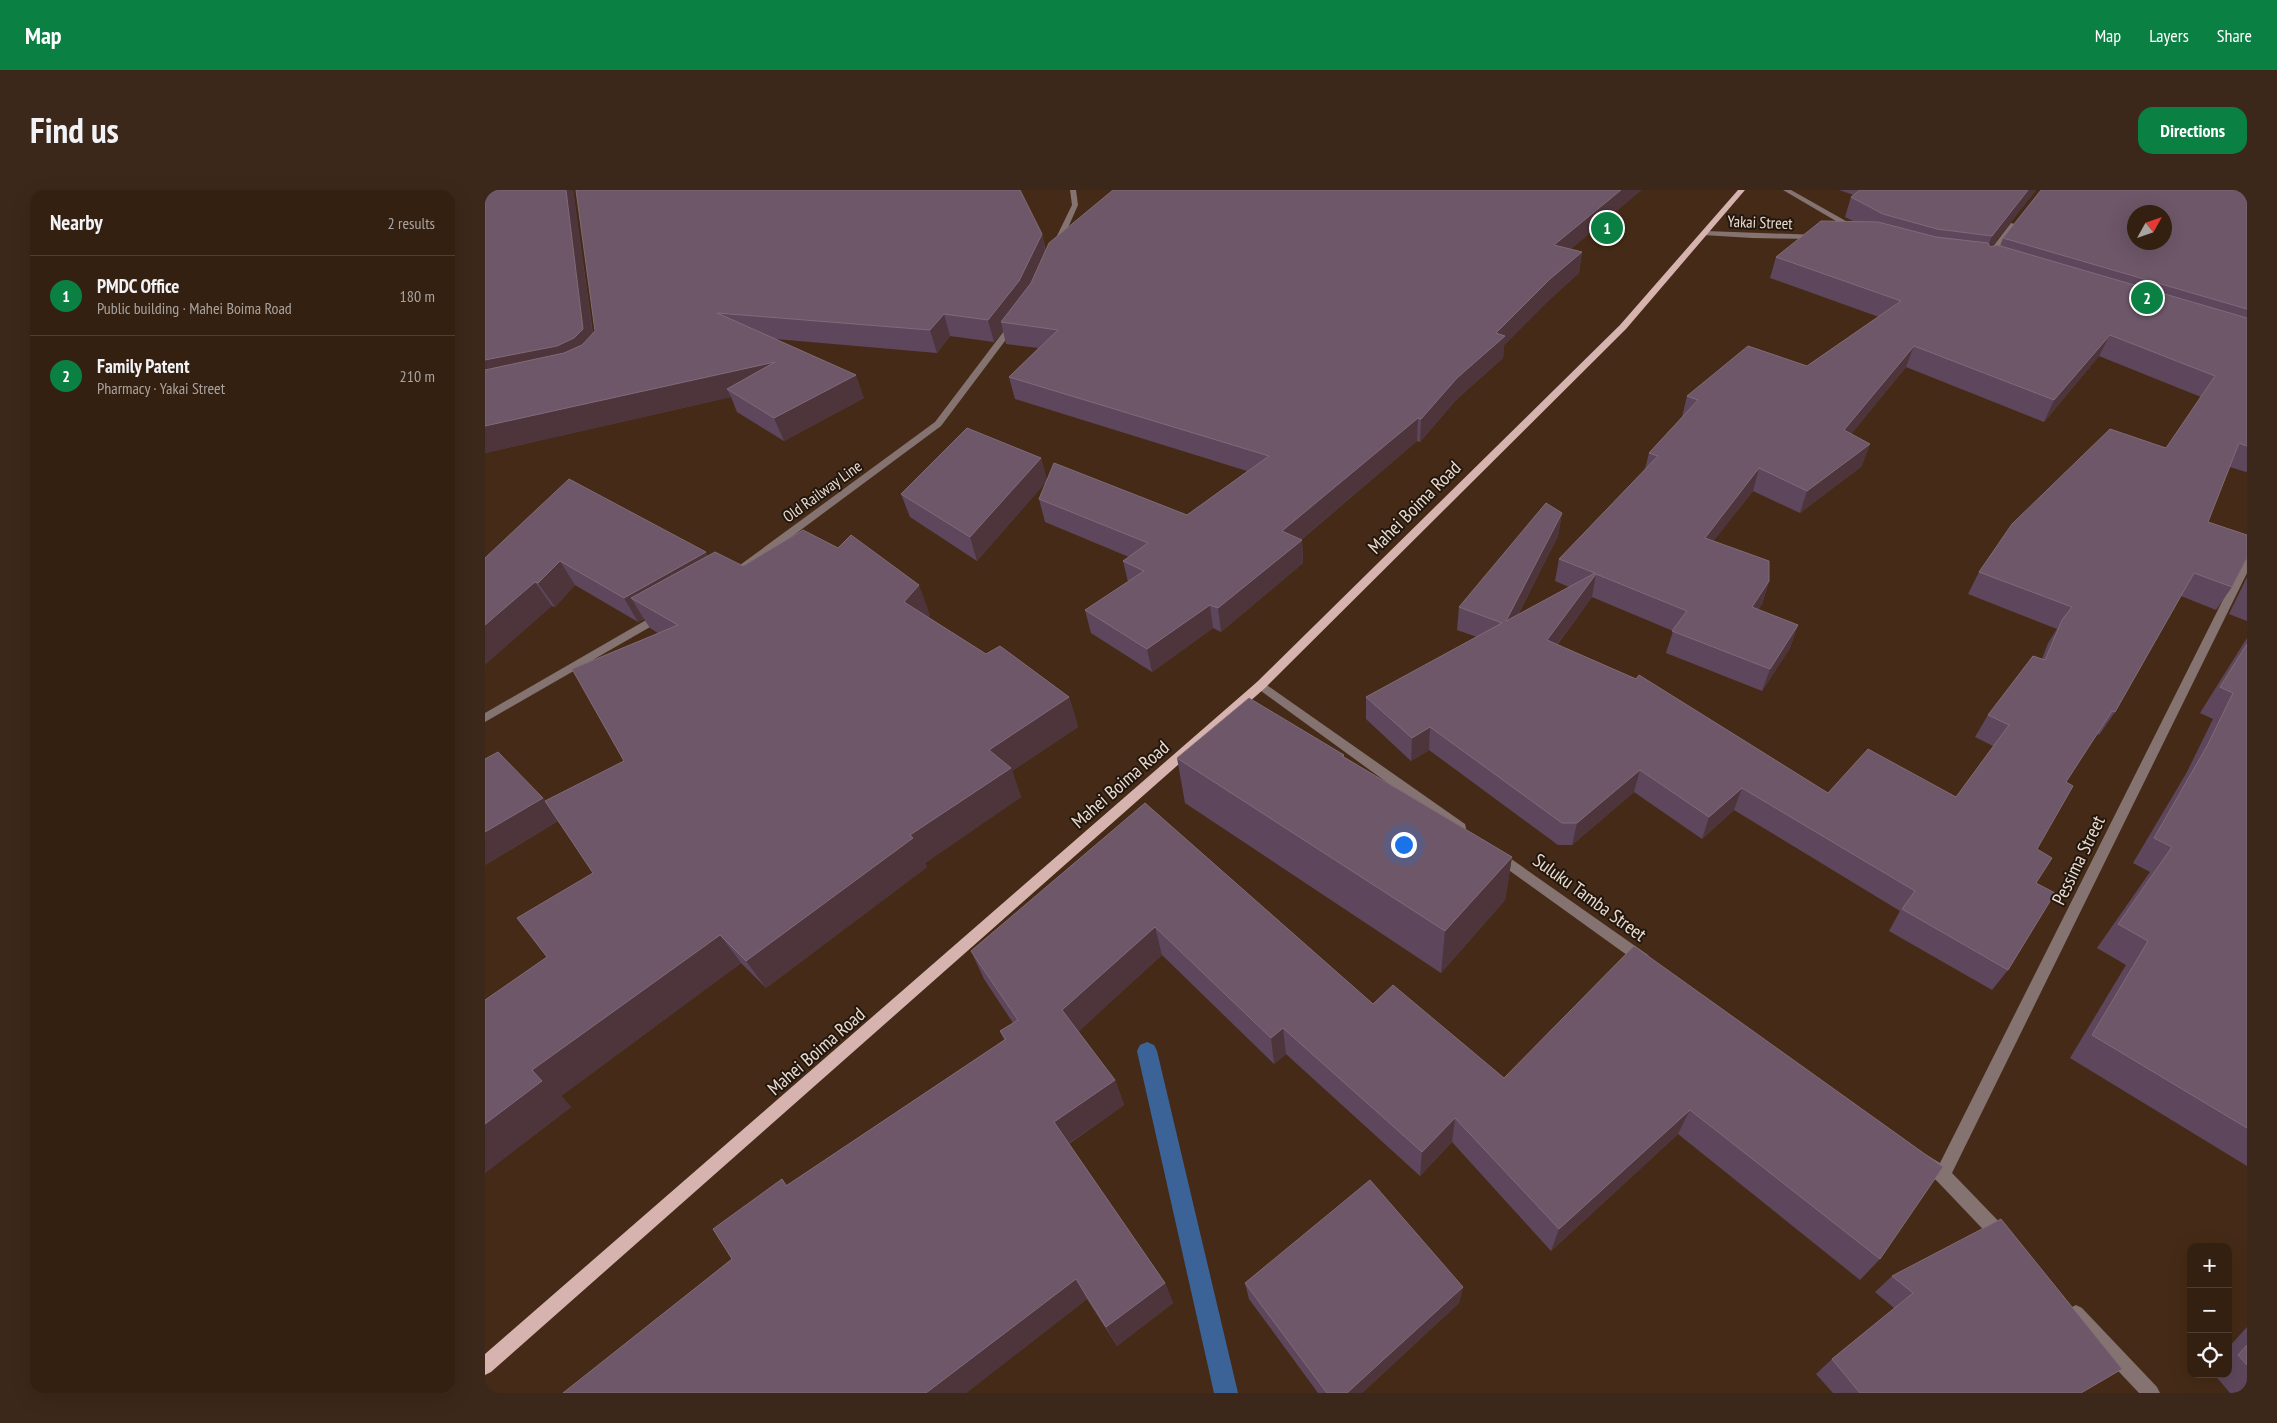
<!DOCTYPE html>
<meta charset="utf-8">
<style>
body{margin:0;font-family:"PT Sans Narrow",sans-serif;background:#3c281a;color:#f1f3f6}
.controls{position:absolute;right:15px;bottom:15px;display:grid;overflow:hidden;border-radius:10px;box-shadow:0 5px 20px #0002}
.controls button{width:45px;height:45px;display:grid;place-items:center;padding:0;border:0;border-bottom:1px solid #4e3e31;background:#342011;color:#f1f3f6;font:25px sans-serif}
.compass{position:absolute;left:1642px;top:15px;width:45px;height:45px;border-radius:50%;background:#342011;box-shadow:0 5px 20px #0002;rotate:50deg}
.you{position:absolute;left:918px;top:654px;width:18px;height:18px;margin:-12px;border:4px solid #fff;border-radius:50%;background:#1a73e8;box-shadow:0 0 0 8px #1a73e833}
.badge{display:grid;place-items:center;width:32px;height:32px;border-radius:50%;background:#0b8043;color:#fff;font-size:16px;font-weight:700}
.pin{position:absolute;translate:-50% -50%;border:2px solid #fff;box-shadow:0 1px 5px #0006}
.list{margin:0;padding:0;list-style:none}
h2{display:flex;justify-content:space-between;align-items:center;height:65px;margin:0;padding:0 20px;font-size:21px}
h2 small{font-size:16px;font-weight:400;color:#a9a39f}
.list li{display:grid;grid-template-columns:32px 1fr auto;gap:15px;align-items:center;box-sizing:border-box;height:80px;padding:0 20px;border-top:1px solid #4e3e31}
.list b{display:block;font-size:19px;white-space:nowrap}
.list p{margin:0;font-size:16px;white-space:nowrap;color:#a9a39f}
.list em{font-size:16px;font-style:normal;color:#a9a39f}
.icon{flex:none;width:28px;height:28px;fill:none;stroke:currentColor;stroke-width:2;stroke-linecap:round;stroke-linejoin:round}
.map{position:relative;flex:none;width:1762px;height:1203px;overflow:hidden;border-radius:15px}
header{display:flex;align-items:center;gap:30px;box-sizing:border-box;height:70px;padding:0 25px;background:#0b8043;color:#fff}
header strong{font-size:24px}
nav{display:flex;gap:28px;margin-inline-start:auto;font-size:18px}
.intro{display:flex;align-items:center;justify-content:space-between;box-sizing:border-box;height:120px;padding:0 30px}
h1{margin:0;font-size:35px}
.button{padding:12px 22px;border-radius:15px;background:#0b8043;color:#fff;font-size:18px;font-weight:700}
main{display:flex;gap:30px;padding:0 30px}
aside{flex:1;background:#342011;border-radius:15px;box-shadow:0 5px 20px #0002}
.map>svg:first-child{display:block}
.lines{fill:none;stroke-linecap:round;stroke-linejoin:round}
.stream{fill:#3b6398;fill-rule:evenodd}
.minor{fill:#847371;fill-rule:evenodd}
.major{fill:#d7b3b0;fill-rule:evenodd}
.wall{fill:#5e475c;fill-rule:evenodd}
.shaded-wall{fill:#4d353b}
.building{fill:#6d5768;stroke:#816b78;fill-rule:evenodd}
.labels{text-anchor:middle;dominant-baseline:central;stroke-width:4;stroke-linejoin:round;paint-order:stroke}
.far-street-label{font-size:16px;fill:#ebdace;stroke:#22170e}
.street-label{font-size:19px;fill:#ebdace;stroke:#22170e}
</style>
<header>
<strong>Map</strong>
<nav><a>Map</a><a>Layers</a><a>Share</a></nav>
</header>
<div class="intro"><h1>Find us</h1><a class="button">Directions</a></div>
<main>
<aside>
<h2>Nearby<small>2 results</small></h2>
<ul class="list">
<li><span class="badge">1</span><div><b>PMDC Office</b><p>Public building · Mahei Boima Road</p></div><em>180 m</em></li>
<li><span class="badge">2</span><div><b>Family Patent</b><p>Pharmacy · Yakai Street</p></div><em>210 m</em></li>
</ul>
</aside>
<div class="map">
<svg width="1762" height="1203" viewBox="0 0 1762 1203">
<rect width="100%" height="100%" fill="#452b17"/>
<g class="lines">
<path class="stream" d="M662,852L669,855L672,861L753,1203H729L652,861L655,855Z"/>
<g class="minor">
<path d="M585,0H591L593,15L575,56L568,58L567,56L587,15Z"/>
<path d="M1298,0H1306L1375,39L1368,41Z"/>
<path d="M1526,33L1533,35L1506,71H1500V67Z"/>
<path d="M1221,41L1333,45L1337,47L1333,49L1267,48L1218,45V41Z"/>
<path d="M525,133L532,135L456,236L263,379H255V375L450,232Z"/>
<path d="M1762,369V383L1467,983L1523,1041L1525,1047L1523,1053L1517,1055L1511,1053L1452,991L1434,977L1432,972L1434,967L1440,964L1455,973L1757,372Z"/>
<path d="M175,422L179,423L180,426L179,429L0,532V523Z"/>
<path d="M776,491L980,634L981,638L980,642H970L772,498L770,495L772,492Z"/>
<path d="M1012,659L1163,765L1165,769L1163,773L1158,775L1153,773L1007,668L1005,664L1007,660Z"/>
<path d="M1591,1115L1597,1118L1672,1197L1675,1203H1654L1585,1130L1582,1124L1585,1118Z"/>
</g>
<path class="major" d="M1253,0H1260L1141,139L780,498L6,1182L0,1185V1164L772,492L1135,135Z"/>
</g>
<g class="wall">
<path d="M0,0H88L108,143L557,44L561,62L1086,59L1097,62L1094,83L1063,111L1019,155L1018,168L971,210L935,252L932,251L816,350H817L818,373L736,442L728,438L667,482L606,443L600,420L643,392L638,371L644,367L560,332L554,309L561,292L492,371L425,327L416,304L556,268L562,291L702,325L762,281L530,209L524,187L553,158L521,154L518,141L509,152L465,146L452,163L291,149L379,208L299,251L252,222L246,207L0,263Z"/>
<path d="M1354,0H1551L1507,56H1515L1518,48L1762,0V281L1761,282L1745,277L1723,332L1747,397L1731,420L1696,406L1630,522L1614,545L1612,544L1581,592L1552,659L1551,693L1523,780L1507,800L1404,741L1415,721L1249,620L1217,649L1149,602L1087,655H1073L944,560L926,571L881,529V507L992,447L972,440L974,417L1077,323L1073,346L1033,425L1084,397L1070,391L1074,369L1160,279L1164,263L1197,227L1202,206L1322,176L1394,127L1285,88L1291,67L1368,31L1360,27L1366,7L1369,5ZM1614,166L1716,207L1681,258L1494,382L1483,404L1572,439L1563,453L1557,469L1503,525L1490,547L1508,556L1471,607L1343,603L1072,455L1107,407L1188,441L1181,463L1277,501L1305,458L1313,435L1273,420L1277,414L1284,391L1228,351L1268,301L1315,323L1377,276L1366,244L1421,177L1559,232Z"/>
<path d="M223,365L258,376L445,425L443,427L501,464L584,507L593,537L527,581L536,607L440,673L442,677L281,798L256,773L76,906L86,917L0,983V810L62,767L108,683L73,631L0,675L58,608L61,611L139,571L173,443L165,438L159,429L153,432L90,395L70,417L67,416L0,368Z"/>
<path d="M1762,387V431L1744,424Z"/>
<path d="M1762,448V976L1585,868L1641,775L1612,758L1665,682L1648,673L1702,582L1728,529L1715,523Z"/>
<path d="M859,565V567L1027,667L1020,710L956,783L700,613L692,568Z"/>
<path d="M660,613L888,814L1019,888L1149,756L1395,1069L1375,1090L1193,944L1066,1061L967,952L935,986L801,864L789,874L677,765L593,841L630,890L639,915L584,954L680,1093L688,1113L632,1156L602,1109L481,1203H78L247,1069L297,989L302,995L519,850L515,841L528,833L499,789L486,761Z"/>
<path d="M1407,1086L1596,1203H1348L1331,1184L1347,1169L1409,1118L1390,1102Z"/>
<path d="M760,1093L978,1097L974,1113L877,1203H833L764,1109Z"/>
<path d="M1762,1137V1203H1745L1729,1184H1743V1158Z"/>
</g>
<g class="shaded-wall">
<path d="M81,0H88L110,161L0,196V170Z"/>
<path d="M1136,0H1157L1066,76L1069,55Z"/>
<path d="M1543,0H1551L1499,66L1507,46Z"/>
<path d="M557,44L561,66L539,113L516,132L518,141L509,152L503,130Z"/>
<path d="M1097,62L1094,83L1063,111L1019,155L1018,168L971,210L935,252L936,229L1011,143L1065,89Z"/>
<path d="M459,124L465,146L452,163L445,140Z"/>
<path d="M1625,145L1614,166L1559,232L1569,210Z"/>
<path d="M1429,156L1421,177L1351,263L1359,240Z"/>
<path d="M290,172L242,199L246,207L0,263V236Z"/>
<path d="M371,185L379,208L299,251L289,228Z"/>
<path d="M933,228L932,251L799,364L797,341Z"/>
<path d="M1385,254L1377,276L1315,323L1322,301Z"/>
<path d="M556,268L562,291L492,371L485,347Z"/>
<path d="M1274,278L1268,301L1213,371L1220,348Z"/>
<path d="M1077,323L1073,346L1018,454L1021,431Z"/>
<path d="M817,350L818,373L736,442L733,418Z"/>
<path d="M221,362L234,385L146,408L159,429L153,432L139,408Z"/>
<path d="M75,371L90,395L70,417L53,393Z"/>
<path d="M1111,384L1107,407L1058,473L1062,450Z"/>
<path d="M1284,391L1277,414L1259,440L1267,417Z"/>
<path d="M50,392L67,416L0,475V435Z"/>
<path d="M434,395L445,425L430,442L419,412Z"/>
<path d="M725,415L728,438L667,482L662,459Z"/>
<path d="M1313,435L1305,458L1277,501L1285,479Z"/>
<path d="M584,507L593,537L527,581L536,607L440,673L442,677L281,798L261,771L425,645L504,560Z"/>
<path d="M945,537L944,560L926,571L927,548Z"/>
<path d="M1155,580L1149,602L1087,655L1092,633Z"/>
<path d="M1257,598L1249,620L1217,649L1224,627Z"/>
<path d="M58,608L76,629L0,675V642Z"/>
<path d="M1027,667L1020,710L956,783L960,741Z"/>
<path d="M670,737L677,765L588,847L577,820Z"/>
<path d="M235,745L256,773L76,906L86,917L0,983V934L47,880Z"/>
<path d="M798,838L801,864L789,874L786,848Z"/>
<path d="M630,890L639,915L580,956L569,932Z"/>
<path d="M1205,920L1193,944L1066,1061L1074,1039Z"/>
<path d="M970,928L967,952L935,986L937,962Z"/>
<path d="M591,1089L602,1109L481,1203H441Z"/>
<path d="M680,1093L688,1113L632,1156L621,1137Z"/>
<path d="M978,1097L974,1113L877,1203H862Z"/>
</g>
<g class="building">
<path d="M0,0H81L98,139L89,148L72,156L0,170Z"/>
<path d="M91,0H535L557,44L534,91L503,130L459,124L445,140L232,123L371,185L289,228L242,199L290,172L0,236V180L79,163L97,155L110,141Z"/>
<path d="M628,0H1136L1069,55L1097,62L1065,89L1011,143L1020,146L972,188L936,229L933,228L797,341L817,350L733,418L725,415L662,459L600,420L659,381L638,371L663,353L554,309L569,273L702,325L784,266L524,187L573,140L516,132L546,93L564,53Z"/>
<path d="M1375,0H1543L1507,46L1452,39L1398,24L1366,7Z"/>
<path d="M1556,0H1762V119L1518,48ZM1650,22H1680V52H1650Z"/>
<path d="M1336,31L1393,32L1451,47L1503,53L1505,57L1512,55L1762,128V256L1754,253L1723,332L1762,345V368L1747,397L1709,383L1630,522L1627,521L1581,592L1588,596L1552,659L1567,668L1551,693L1570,703L1523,780L1417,719L1430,701L1257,598L1224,627L1155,580L1092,633H1077L945,537L927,548L881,507L1017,433L974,417L1061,313L1077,323L1021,431L1110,383L1074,369L1173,266L1164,263L1213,210L1202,206L1263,156L1322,176L1416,111L1291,67ZM1625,145L1730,186L1681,258L1625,239L1527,334L1494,382L1587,417L1577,430L1560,470L1548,466L1503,525L1524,535L1471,607L1383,559L1343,603L1154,485L1151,489L1062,450L1111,384L1202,421L1187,441L1285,479L1313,435L1267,417L1284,391V371L1220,348L1274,278L1322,301L1385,254L1359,240L1429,156L1569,210Z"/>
<path d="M482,238L556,268L485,347L416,304Z"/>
<path d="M84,289L221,362L139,408L75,371L53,393L50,392L0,435V368Z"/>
<path d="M318,340L353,358L366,345L434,395L419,412L501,464L515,456L584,507L504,560L526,578L425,645L428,648L261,771L235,745L47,880L57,891L0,934V810L62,767L32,728L108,683L60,611L139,571L87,479L193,435L146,408L230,362L258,376Z"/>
<path d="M1762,454V938L1607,845L1663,751L1633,734L1687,657L1669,648L1722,556L1748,503L1735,497Z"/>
<path d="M764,508L859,565L857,566L1027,667L960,741L692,568Z"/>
<path d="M13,562L58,608L0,642V569Z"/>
<path d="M660,613L888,814L908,795L1019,888L1149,756L1458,977L1395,1069L1205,920L1074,1039L970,928L937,962L798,838L786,848L670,737L577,820L630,890L569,932L680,1093L621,1137L591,1089L441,1203H78L247,1069L228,1039L297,989L301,996L521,849L515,841L533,830L486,761Z"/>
<path d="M885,990L978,1097L862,1203H842L760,1093Z"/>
<path d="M1516,1029L1637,1179L1596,1203H1375L1347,1169L1428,1103L1407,1086Z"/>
<path d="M1762,1155V1175L1753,1165Z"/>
</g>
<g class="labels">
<g class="far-street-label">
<text transform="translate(1275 32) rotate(2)">Yakai Street</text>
<text transform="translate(337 301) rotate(-36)">Old Railway Line</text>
</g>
<g class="street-label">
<text transform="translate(929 317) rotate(-45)">Mahei Boima Road</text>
<text transform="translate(635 594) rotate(-41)">Mahei Boima Road</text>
<text transform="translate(1593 670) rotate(-64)">Pessima Street</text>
<text transform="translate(1105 707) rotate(36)">Suluku Tamba Street</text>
<text transform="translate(331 861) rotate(-41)">Mahei Boima Road</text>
</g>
</g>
</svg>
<div class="controls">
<button>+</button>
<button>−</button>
<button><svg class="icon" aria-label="locate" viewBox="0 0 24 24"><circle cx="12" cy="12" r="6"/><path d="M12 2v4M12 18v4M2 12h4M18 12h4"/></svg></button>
</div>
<svg class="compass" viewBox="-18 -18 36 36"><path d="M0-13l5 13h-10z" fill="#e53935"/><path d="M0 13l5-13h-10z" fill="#a9a39f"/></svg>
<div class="you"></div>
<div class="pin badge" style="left:1122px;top:38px">1</div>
<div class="pin badge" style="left:1662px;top:108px">2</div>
</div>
</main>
